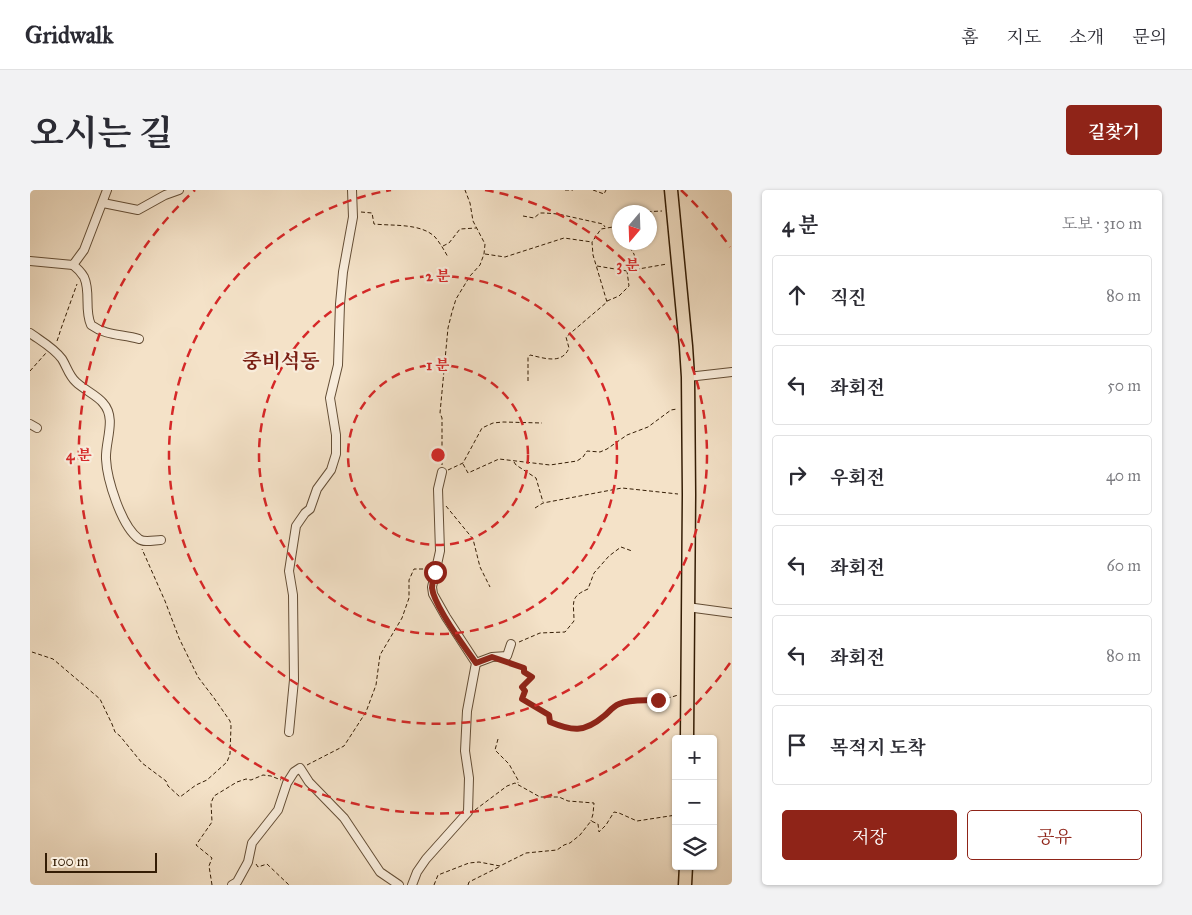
<!DOCTYPE html>
<html lang="ko">
<meta charset="utf-8">
<style>
body{margin:0;font-family:"IM FELL Great Primer","Noto Serif KR",serif;background:#f2f2f3;color:#2b2b33}
.controls{position:absolute;right:15px;bottom:15px;display:grid;overflow:hidden;border-radius:5px;box-shadow:0 1px 4px #0004}
.controls button{width:45px;height:45px;display:grid;place-items:center;padding:0;border:0;border-bottom:1px solid #e1e1e2;background:#fff;color:#2b2b33;font:25px sans-serif}
.compass{position:absolute;left:582px;top:15px;width:45px;height:45px;border-radius:50%;background:#fff;box-shadow:0 1px 4px #0004;rotate:199deg}
.scale{position:absolute;left:15px;bottom:12px;width:112px;box-sizing:border-box;padding-left:5px;border:2px solid #341d05;border-top:0;font-size:14px;line-height:18px;white-space:nowrap;color:#341d05;-webkit-text-stroke:4px #f8ecdb;paint-order:stroke}
.stop{position:absolute;width:15px;height:15px;margin:-11px;border:4px solid #8f2418;border-radius:50%;background:#fff}
.stop.end{background:#8f2418;border-color:#fff;box-shadow:0 1px 5px #0008}
.list{margin:0;padding:0;list-style:none}
h2{display:flex;justify-content:space-between;align-items:center;height:65px;margin:0;padding:0 20px;font-size:21px}
h2 small{font-size:16px;font-weight:400;color:#7c7c81}
.list li{display:grid;grid-template-columns:32px 1fr auto;gap:15px;align-items:center;box-sizing:border-box;height:80px;margin:0 10px 10px;padding:0 10px;border:1px solid #e1e1e2;border-radius:5px}
.list b{display:block;font-size:19px;white-space:nowrap}
.list em{font-size:16px;font-style:normal;color:#7c7c81}
.actions{display:flex;gap:10px;padding:15px 20px}
.actions a{flex:1;padding:11px 0;border:1px solid #8f2418;border-radius:5px;text-align:center;font-size:18px;color:#8f2418}
.actions .main{background:#8f2418;color:#fff}
.icon{flex:none;width:28px;height:28px;fill:none;stroke:currentColor;stroke-width:2;stroke-linecap:round;stroke-linejoin:round}
.map{position:relative;flex:none;width:702px;height:695px;overflow:hidden;border-radius:5px}
header{display:flex;align-items:center;gap:30px;box-sizing:border-box;height:70px;padding:0 25px;background:#fff;border-bottom:1px solid #e1e1e2}
header strong{font-size:24px}
nav{display:flex;gap:28px;margin-inline-start:auto;font-size:18px}
.intro{display:flex;align-items:center;justify-content:space-between;box-sizing:border-box;height:120px;padding:0 30px}
h1{margin:0;font-size:35px}
.button{padding:12px 22px;border-radius:5px;background:#8f2418;color:#fff;font-size:18px;font-weight:700}
main{display:flex;gap:30px;padding:0 30px}
aside{flex:1;background:#fff;border-radius:5px;box-shadow:0 1px 4px #0004}
.map>svg:first-child{display:block}
.lines{fill:none;stroke-linecap:round;stroke-linejoin:round}
.street-casing{stroke:#644e36;stroke-width:10}
.primary-casing{stroke:#341d05;stroke-width:15}
.path{stroke:#341d05;stroke-width:1;stroke-dasharray:4 2.5;stroke-linecap:butt}
.street{stroke:#f8ecdb;stroke-width:8}
.primary{stroke:#f4e2c8;stroke-width:12}
.route{stroke:#8f2418;stroke-width:6}
.ring{fill:none;stroke:#d62828;stroke-width:2.5;stroke-dasharray:9 6}
.labels{text-anchor:middle;dominant-baseline:central;stroke-width:4.5;stroke-linejoin:round;paint-order:stroke}
.quarter-label{font-size:20px;font-weight:bold;fill:#7a1f14;stroke:#f8ecdb}
.centre{fill:#d62828;stroke:#f8ecdb;stroke-width:2.5}
.ring-label{font-size:15px;text-anchor:middle;font-weight:bold;fill:#d62828;stroke:#f8ecdb;stroke-width:4.5;stroke-linejoin:round;paint-order:stroke}
</style>
<header>
<strong>Gridwalk</strong>
<nav><a>홈</a><a>지도</a><a>소개</a><a>문의</a></nav>
</header>
<div class="intro"><h1>오시는 길</h1><a class="button">길찾기</a></div>
<main>
<div class="map">
<svg width="702" height="695" viewBox="0 0 702 695">
<rect width="100%" height="100%" fill="#f4e2c8"/>
<filter id="stains"><feTurbulence type="fractalNoise" baseFrequency=".004" numOctaves="4"/><feColorMatrix values="0 0 0 0 .2 0 0 0 0 .09 0 0 0 0 .02 0 0 0 .5 -.17"/></filter>
<radialGradient id="worn" r=".72"><stop offset=".6" stop-color="#630" stop-opacity="0"/><stop offset="1" stop-color="#630" stop-opacity=".3"/></radialGradient>
<g class="lines">
<defs>
<g id="street">
<path d="M73,13L108,20L135,5L149,0"/>
<path d="M0,71L43,75L54,60L77,0"/>
<path d="M43,75C47,78 51,82 54,87C61,102 54,120 61,135C76,146 93,144 109,149"/>
<path d="M0,143C11,151 24,158 32,169C37,177 39,186 46,192C53,199 68,206 73,213C87,228 75,251 76,269C77,289 91,336 109,349C114,353 125,350 131,350"/>
<path d="M658,187L702,182"/>
<path d="M0,234L7,238"/>
<path d="M657,417L702,423"/>
<path d="M446,473L462,467L477,466L481,454"/>
<path d="M259,542L264,490L263,405L259,381L266,336L275,323L280,319L287,299L301,280L306,264V245L300,208L308,175L310,114L313,82L323,27L322,0"/>
<path d="M202,695L207,692L218,672L222,653L248,620L257,593L264,582L270,578L279,592L314,628L350,682L369,695"/>
<path d="M382,695L387,682L396,669L438,622L439,588L435,561L437,521L446,473L416,427L403,404L402,397L410,361L408,299L412,282"/>
</g>
<g id="primary">
<path d="M641,0L656,156L658,187L659,305L657,549"/>
<path d="M655,695L656,676"/>
</g>
</defs>
<use href="#street" class="street-casing"/>
<use href="#primary" class="primary-casing"/>
<g class="path">
<path d="M535,0H543"/>
<path d="M563,0L574,4L576,0"/>
<path d="M331,22L342,23L344,34C362,36 391,33 405,47C410,53 414,60 418,67"/>
<path d="M611,22L632,21"/>
<path d="M493,26L504,28L510,23H515L528,24L573,34L575,37"/>
<path d="M583,38L590,45"/>
<path d="M596,52L604,64L607,78"/>
<path d="M413,56L419,53L430,39L446,38"/>
<path d="M455,64L475,67L534,48L562,52"/>
<path d="M567,76L597,81L637,74"/>
<path d="M577,111L589,106L599,96L597,81"/>
<path d="M27,151C29,146 30,141 32,136C37,122 42,108 47,94"/>
<path d="M0,181L16,163"/>
<path d="M498,191V167L500,165C514,168 532,175 539,158L536,147L577,112L563,65L562,52L571,39L583,37L588,27H590"/>
<path d="M484,272L486,275L506,288L513,312"/>
<path d="M433,274L438,283L469,269L520,275L547,271L553,267L557,261L570,262L577,259L597,245L618,237L641,220L647,219"/>
<path d="M412,275V228L410,223L418,138L422,122L426,109L440,86L450,75L454,64L455,54L443,31L440,13L435,0"/>
<path d="M418,280L433,273L452,238L463,233L473,232L512,233"/>
<path d="M416,316L443,349L450,377L460,397"/>
<path d="M505,318L513,313L592,298L648,304"/>
<path d="M489,452L510,443L535,442L544,431C544,413 539,407 558,399L564,383L579,366L591,357L602,361"/>
<path d="M2,462L23,469L70,509L82,534L85,542L90,546L112,573L136,591L138,596L150,607L166,595L177,590L197,572L200,564L201,536L200,531L184,508L168,487L149,448L135,411L112,359"/>
<path d="M481,473L494,478V482L502,487L491,497L495,501L492,509L519,525L520,532C542,541 553,543 573,527C579,522 583,516 591,513C603,509 617,512 629,510C635,509 642,507 648,505"/>
<path d="M468,549L465,560L479,574L488,590V593"/>
<path d="M277,575L314,556L336,522L346,495L350,465L372,428L379,408V390L384,379H397"/>
<path d="M445,620L477,596L485,593L510,607H529L538,611L564,613L563,624L561,631"/>
<path d="M226,674L228,677L237,674L259,695"/>
<path d="M182,695L179,676L182,668L166,655L182,632L181,613L184,606L207,592L216,589L221,590L233,585L241,586L251,590"/>
<path d="M404,695L408,685L439,673L449,672L470,676L496,663L527,660L534,655L540,653L550,645L561,631L568,634L569,642L576,635L584,622L589,623L607,631L646,625"/>
<path d="M438,695L439,692L469,677"/>
</g>
<use href="#street" class="street"/>
<use href="#primary" class="primary"/>
</g>
<g class="lines">
<path class="route" d="M405,382C403,387 402,392 402,398C404,415 435,458 446,473L462,467L494,478V482L502,487L492,497L495,501L492,509L519,525L520,532C542,541 554,543 574,526C579,522 582,517 589,514C600,509 616,511 628,510"/>
</g>
<g class="ring">
<circle cx="408" cy="265" r="90"/>
<circle cx="408" cy="265" r="179"/>
<path d="M455 0A269 269 0 1 1 361 0"/>
<path d="M700 473A359 359 0 1 1 165 0M651 0A359 359 0 0 1 700 57"/>
</g>
<g class="labels">
<g class="quarter-label">
<text x="251" y="171">중비석동</text>
</g>
</g>
<circle cx="408" cy="265" r="8" class="centre"/>
<g class="ring-label">
<text x="598" y="80">3 분</text>
<text x="408" y="91">2 분</text>
<text x="408" y="180">1 분</text>
<text x="49" y="270">4 분</text>
</g>
<rect width="100%" height="100%" filter="url(#stains)"/>
<rect width="100%" height="100%" fill="url(#worn)"/>
</svg>
<div class="controls">
<button>+</button>
<button>−</button>
<button><svg class="icon" aria-label="layers" viewBox="0 0 24 24"><path d="M12 4l9 5-9 5-9-5zM3 14l9 5 9-5"/></svg></button>
</div>
<svg class="compass" viewBox="-18 -18 36 36"><path d="M0-13l5 13h-10z" fill="#e53935"/><path d="M0 13l5-13h-10z" fill="#7c7c81"/></svg>
<div class="scale">100 m</div>
<div class="stop" style="left:405px;top:382px"></div>
<div class="stop end" style="left:628px;top:510px"></div>
</div>
<aside>
<h2>4 분<small>도보 · 310 m</small></h2>
<ul class="list">
<li><svg class="icon" aria-label="ahead" viewBox="0 0 24 24"><path d="M12 20V5M6 11l6-6 6 6"/></svg><div><b>직진</b></div><em>80 m</em></li>
<li><svg class="icon" aria-label="left" viewBox="0 0 24 24"><path d="M17 20v-9H6M10 6l-5 5 5 5"/></svg><div><b>좌회전</b></div><em>50 m</em></li>
<li><svg class="icon" aria-label="right" viewBox="0 0 24 24"><path d="M7 20v-9h11M14 6l5 5-5 5"/></svg><div><b>우회전</b></div><em>40 m</em></li>
<li><svg class="icon" aria-label="left" viewBox="0 0 24 24"><path d="M17 20v-9H6M10 6l-5 5 5 5"/></svg><div><b>좌회전</b></div><em>60 m</em></li>
<li><svg class="icon" aria-label="left" viewBox="0 0 24 24"><path d="M17 20v-9H6M10 6l-5 5 5 5"/></svg><div><b>좌회전</b></div><em>80 m</em></li>
<li><svg class="icon" aria-label="arrive" viewBox="0 0 24 24"><path d="M6 21V4h12l-3 4 3 4H6"/></svg><div><b>목적지 도착</b></div></li>
</ul>
<div class="actions"><a class="main">저장</a><a>공유</a></div>
</aside>
</main>
